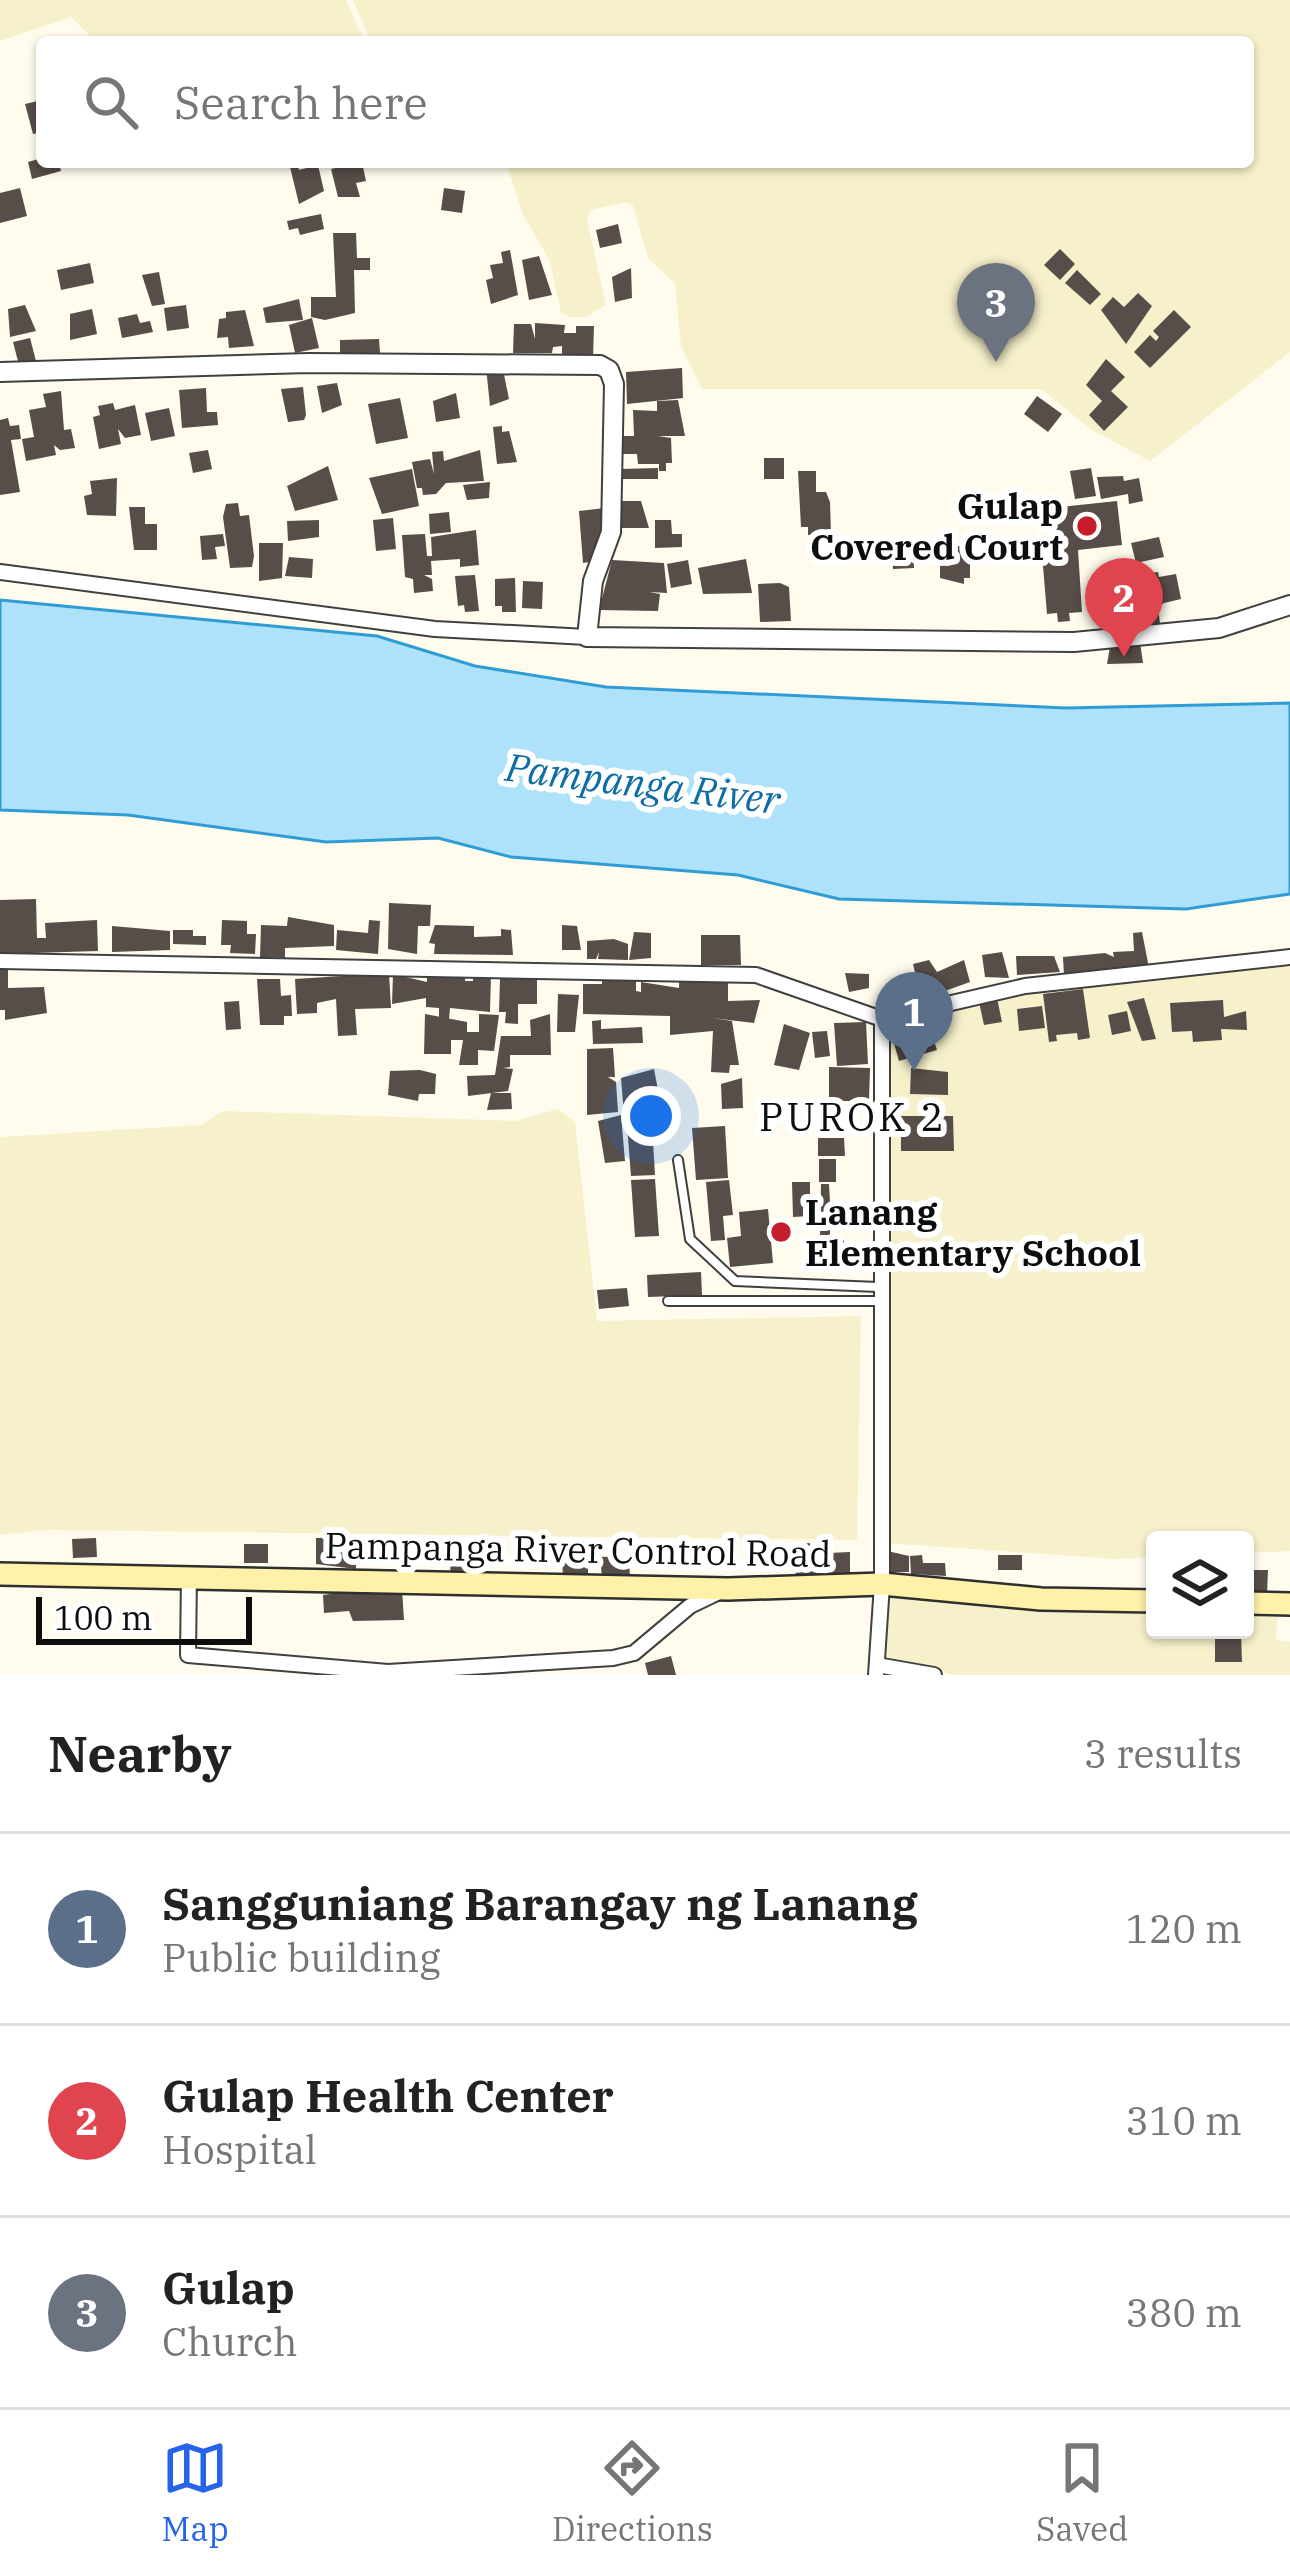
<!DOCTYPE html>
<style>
body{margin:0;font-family:"IBM Plex Serif",serif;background:#f2f2f2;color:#222}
.controls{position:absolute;right:36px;bottom:36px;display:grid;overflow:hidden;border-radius:12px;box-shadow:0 3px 9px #0004}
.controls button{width:108px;height:108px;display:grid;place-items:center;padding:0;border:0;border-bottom:3px solid #e0e0e0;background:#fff;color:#222;font:60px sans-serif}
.scale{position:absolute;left:36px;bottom:30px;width:216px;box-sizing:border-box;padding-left:12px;border:6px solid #0d0d0d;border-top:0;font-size:33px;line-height:42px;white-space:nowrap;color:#0d0d0d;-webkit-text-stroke:9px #fff;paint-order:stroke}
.you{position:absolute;left:651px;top:1116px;width:42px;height:42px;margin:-30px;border:9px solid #fff;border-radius:50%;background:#1a73e8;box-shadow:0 0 0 18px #1a73e833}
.badge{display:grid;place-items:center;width:78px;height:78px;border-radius:50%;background:#2563eb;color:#fff;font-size:39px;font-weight:700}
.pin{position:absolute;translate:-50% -99px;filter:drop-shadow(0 3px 6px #0008)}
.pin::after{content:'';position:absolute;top:63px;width:42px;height:36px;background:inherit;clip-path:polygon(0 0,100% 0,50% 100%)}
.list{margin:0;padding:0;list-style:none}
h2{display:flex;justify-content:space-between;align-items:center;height:156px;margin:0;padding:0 48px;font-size:51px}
h2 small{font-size:39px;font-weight:400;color:#767676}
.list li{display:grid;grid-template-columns:78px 1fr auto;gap:36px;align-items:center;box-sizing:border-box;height:192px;padding:0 48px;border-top:3px solid #e0e0e0}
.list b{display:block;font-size:45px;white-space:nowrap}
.list p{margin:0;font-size:39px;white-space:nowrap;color:#767676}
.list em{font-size:39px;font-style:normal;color:#767676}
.icon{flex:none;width:66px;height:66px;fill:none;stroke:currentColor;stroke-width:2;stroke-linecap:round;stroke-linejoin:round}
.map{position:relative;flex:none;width:1290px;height:1675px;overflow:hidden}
.search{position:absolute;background:#fff;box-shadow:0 3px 9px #0004;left:36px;right:36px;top:36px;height:132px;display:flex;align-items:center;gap:30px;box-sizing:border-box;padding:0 42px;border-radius:12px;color:#767676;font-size:45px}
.sheet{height:732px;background:#fff}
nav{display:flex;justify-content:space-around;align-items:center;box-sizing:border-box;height:168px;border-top:3px solid #e0e0e0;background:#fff;font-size:33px;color:#767676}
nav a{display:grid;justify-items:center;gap:6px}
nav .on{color:#2563eb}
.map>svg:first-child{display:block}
.farmland{fill:#f7f1cb}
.water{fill:#aee1fa;stroke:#309cd6;stroke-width:3}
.building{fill:#574d49}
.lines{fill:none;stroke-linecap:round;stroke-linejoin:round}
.service-casing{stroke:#404040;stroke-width:12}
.minor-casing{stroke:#404040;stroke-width:18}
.tertiary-casing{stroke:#404040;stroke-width:22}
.secondary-casing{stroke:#2f2f2f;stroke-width:26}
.service{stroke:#fff;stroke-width:8}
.minor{stroke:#fff;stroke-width:14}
.tertiary{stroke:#fff;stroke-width:18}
.secondary{stroke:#fff1a8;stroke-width:21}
.poi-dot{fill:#c71c2c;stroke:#fff;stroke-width:4.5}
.labels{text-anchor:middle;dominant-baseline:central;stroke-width:12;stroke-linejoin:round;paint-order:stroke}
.poi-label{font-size:36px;font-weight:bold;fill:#0d0d0d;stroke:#fff;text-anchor:end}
.street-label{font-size:36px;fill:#0d0d0d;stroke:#fff}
.water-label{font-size:39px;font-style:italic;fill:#0e6ca7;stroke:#fff}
.neighbourhood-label{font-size:39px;letter-spacing:3px;fill:#0d0d0d;stroke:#fff}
</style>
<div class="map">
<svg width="1290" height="1675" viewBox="0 0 1290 1675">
<rect width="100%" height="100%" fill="#fffbed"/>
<g class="farmland">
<path d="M0,0H346L365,42H96L71,17L0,41Z"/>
<path d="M353,0H1290V352L1150,461L1092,430L1041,389H702L681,346L675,284L648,258L633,206L626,202L591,210L587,220L606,305L585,317H569L561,312L549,259L523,215L506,162H1248V42H371Z"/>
<path d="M1290,963V1551L1245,1553V1540H1155V1557L1117,1559L886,1543L891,1024L999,993Z"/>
<path d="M558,1109L575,1122L597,1321L861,1316L857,1540L46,1530L0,1535V1137L201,1125L223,1111L515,1121Z"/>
<path d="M882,1597L1155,1607V1630H1245V1610L1278,1611L1276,1640L1290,1642V1675H955L887,1660L879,1645Z"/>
</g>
<path class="water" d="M0,600L377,636L475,666L606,687L1066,708L1290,703V894L1186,909L839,899L738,875L511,857L438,838L326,842L128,815L0,810Z"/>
<g class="building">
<path d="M42,100V132L33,134L25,104Z"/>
<path d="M42,158L59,162L61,171L32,179L28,162Z"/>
<path d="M362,162L366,181L356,183L360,197H338L331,169Z"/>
<path d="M298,165L299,170L318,165L324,191L299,204L290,167Z"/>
<path d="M20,188L27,216L0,223V193Z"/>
<path d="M444,188L465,191L462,213L441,210Z"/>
<path d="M321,214L324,229L300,235L298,228L289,230L287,221Z"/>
<path d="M618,224L622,243L600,248L596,230Z"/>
<path d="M333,233H356L357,258H370V270H354L355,313L325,320L311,317V297H336Z"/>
<path d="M1060,249L1075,264L1060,280L1044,265Z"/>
<path d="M510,250L518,295L491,304L486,280L493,278L490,265L503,263L501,252Z"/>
<path d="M539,256L552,295L529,300L522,260Z"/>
<path d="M90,263L94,283L61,290L57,270Z"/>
<path d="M631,268L632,298L615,302L612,277Z"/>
<path d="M1077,270L1101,294L1090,305L1065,283Z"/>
<path d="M159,272L165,304L152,306L142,275Z"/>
<path d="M1138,293L1152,306L1126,344L1101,310L1113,297L1124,307Z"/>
<path d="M299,299L303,320L266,323L263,308Z"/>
<path d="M25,305L36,331L10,337L8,309Z"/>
<path d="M186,305L189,328L167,331L164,308Z"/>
<path d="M92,309L97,334L70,340V314Z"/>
<path d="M245,310L254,346L229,348L228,337L217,338L219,319L226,318V312Z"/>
<path d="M1174,310L1191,327L1150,368L1134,352L1150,335L1156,341L1159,337L1153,331Z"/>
<path d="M137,314L140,323L150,321L153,332L122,338L118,318Z"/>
<path d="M312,318L319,348L295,353L289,325Z"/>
<path d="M535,323L565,325L564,333H576V326H594L593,357L562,356V346L553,347L552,353H513L514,324H531L535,339Z"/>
<path d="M30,338L36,361L19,365L13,342Z"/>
<path d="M379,339L380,353L340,355V340Z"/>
<path d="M1106,359L1125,377L1111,391L1128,407L1104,431L1089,415L1102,401L1086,385Z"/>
<path d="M502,365L509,399L490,406L486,367Z"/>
<path d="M682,368L683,398L627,404L626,372Z"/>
<path d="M337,383L342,405L322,413L317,386Z"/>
<path d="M303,387L306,415L304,420L288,422L281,389Z"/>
<path d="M206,388L207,412H217L218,425L182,428L179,390Z"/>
<path d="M61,391L64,430L71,429L75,448L60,450L54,445L56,455L26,461L22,439L34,437L29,410L46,407L43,394Z"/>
<path d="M456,393L460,418L436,422L433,401Z"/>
<path d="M1037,396L1062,414L1048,432L1024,414Z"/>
<path d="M400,398L408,438L376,444L368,404Z"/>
<path d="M678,400L685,436H658L671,438L672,463H666V471H659V464H638L637,454H620V436H634L633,410L657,411V401Z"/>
<path d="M113,403L115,410L135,405L141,435L125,438L118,429L121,444L99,449L93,417L100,415L98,406Z"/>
<path d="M169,408L175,436L151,441L145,413Z"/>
<path d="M8,418L10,426L19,425L21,439L11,440L20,492L0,495V420Z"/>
<path d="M502,426V432L509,431L517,462L497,464L493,427Z"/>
<path d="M208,450L212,469L193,473L189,453Z"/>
<path d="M480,450L484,481L446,483L436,494L423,495L422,488H417L412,462L430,459L434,474L432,452L443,451L444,461Z"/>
<rect x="764" y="458" width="20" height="21"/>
<path d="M328,466L338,500L295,511L287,486Z"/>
<path d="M658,468V479H619V469Z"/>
<path d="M1091,468L1096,496L1075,499L1070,471Z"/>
<path d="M412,469L419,506L382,514L369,478Z"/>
<path d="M798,471H816V492H826L830,502L831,534L808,535V527H801Z"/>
<path d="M1123,476L1124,481L1139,478L1143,501L1129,504L1128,494L1101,499L1097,477Z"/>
<path d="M117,478L116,516L87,515L84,496L92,494L90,481Z"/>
<path d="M490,482L489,498L467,500L463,485Z"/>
<path d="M619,501H641L649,528H620Z"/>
<path d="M1117,501L1122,545L1078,550L1082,612L1069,613L1070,621L1058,622L1057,613L1047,614L1042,554L1056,553L1051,508Z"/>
<path d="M238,503L240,516L249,515L254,556L252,567L230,568L223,517L226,504Z"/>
<path d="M129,507H145V524H157V550H134Z"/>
<path d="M605,508L597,561L583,563L579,511Z"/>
<path d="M449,512L451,532L430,534L429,514Z"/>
<path d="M393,518L396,549L376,551L373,520Z"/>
<path d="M319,520V537L288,541L287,521Z"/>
<path d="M655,520H671L672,534H682V547L655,548Z"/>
<path d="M476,530L479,565L460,567V559L431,561L432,575H424L432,579L433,591L414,593L413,579L405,577L402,535L425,534L427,556H432L431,537Z"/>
<path d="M223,534L225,546L215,547L217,559L202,560L200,536Z"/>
<path d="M1159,537L1164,557L1136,563L1131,543Z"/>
<path d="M913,540L914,568L893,569L892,541Z"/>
<path d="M259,543H283L282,578L259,581Z"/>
<path d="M940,546H970V578H964V584L940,578Z"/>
<path d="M289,557L313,559L312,578L285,576Z"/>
<path d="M746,559L752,593L703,594L698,568Z"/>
<path d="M612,560L664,563L667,593L649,592L660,594L658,611L599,610Z"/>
<path d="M688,560L692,584L671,588L667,564Z"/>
<path d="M1158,572L1159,577L1176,574L1181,599L1164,603L1158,608L1160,623L1151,625L1144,574Z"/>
<path d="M475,575L479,611L465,612L464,605L458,606L455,576Z"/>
<path d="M515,578L516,612H502V606H495V579Z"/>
<path d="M523,581L543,582L542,609L522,608Z"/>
<path d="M780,583L789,587L791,621L760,622L758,584Z"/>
<path d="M1140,642L1143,663L1107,664L1110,647Z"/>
<path d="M36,899L37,938H46L45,923L97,920L98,951L0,954V900Z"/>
<path d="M389,903L431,905L430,926H418L417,954L388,949Z"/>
<path d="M288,917L334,925V946L285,948V958L260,957L261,925L287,926Z"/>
<path d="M222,920L247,921V934H256L255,954L230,953L231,945H221Z"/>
<path d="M369,920L380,921L378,954L336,950L337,930L368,933Z"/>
<path d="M435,925L474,926V937L501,936V929L511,930L513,955L434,954L435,944L429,943Z"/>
<path d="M562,925L577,926L581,950H562Z"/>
<path d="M112,926L170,931V950L112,952Z"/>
<path d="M173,930H193V936H206V945L173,944Z"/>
<path d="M634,932L651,933V958L629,960Z"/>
<path d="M1142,932L1149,968L1064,976L1063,957L1105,953L1114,957L1113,952L1134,951L1133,933Z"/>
<path d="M701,935H740L741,965H701Z"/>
<path d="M614,939L628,944V960L598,959L599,952L596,959H587V941Z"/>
<path d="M1002,952L1009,978L985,977L982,955Z"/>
<path d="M1016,956H1054L1060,972L1017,975Z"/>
<path d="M929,960L937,972L964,960L970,982L900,1007L895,987L917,981L913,964Z"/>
<path d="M0,970H8V988L44,987L47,1013L5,1020V1010H0Z"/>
<path d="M389,973L391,1008L355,1009L357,1035L338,1036L336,999L317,1003V1013L297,1014L295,979Z"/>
<path d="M427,973L465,974V981H473V974H491L490,1012L450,1008L449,1019H439V1008L426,1007V998L392,1004L393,974L427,982Z"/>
<path d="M845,973L869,974V988L849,992Z"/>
<path d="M537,976V1004H518V1024L505,1023L506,1012H499L500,979Z"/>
<path d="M602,977H636V991L641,992V982L679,988V979L728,978V1001L760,1000L754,1023L712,1018L732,1021L739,1065H730L729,1073L711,1072L713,1031L670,1035V1016L583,1014V984H602Z"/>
<path d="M257,979H280L281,996L291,995L292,1016H284V1025H260Z"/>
<path d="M1083,989L1090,1038L1078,1040L1077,1033L1056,1035L1057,1041L1049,1042L1043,994Z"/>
<path d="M558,994L579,995L575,1032H557Z"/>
<path d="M997,998L1002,1022L984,1025L979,1002Z"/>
<path d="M1144,998L1156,1039L1142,1041L1127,1002Z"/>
<path d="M1223,1000L1224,1017L1246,1011L1247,1030L1221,1029L1222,1040L1193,1042L1192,1031L1172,1032L1170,1003Z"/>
<path d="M239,1001L241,1029L226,1030L224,1002Z"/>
<path d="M1042,1006L1045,1028L1019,1031L1017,1009Z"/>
<path d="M1127,1011L1131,1031L1112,1035L1108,1015Z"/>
<path d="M425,1014L467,1022V1032H479V1014L499,1015L494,1051L478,1050V1065H459L463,1040H451V1054H424Z"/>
<path d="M550,1014L551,1055H510V1067L503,1068L513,1069L508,1091L468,1096L467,1076L495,1075L501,1036H531L530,1020Z"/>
<path d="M601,1020V1029L642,1027L643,1043L593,1044L592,1021Z"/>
<path d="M866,1022L868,1064L837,1066L834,1023Z"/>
<path d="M784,1024L810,1033L799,1070L774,1065Z"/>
<path d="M929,1026L937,1050L899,1061L892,1036Z"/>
<path d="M827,1031L830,1056L815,1058L812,1032Z"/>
<path d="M613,1048L615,1077H608L616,1082L618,1112L587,1115V1049Z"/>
<path d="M829,1067L870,1068L869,1101H829Z"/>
<path d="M911,1068L948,1072V1095L910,1094Z"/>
<path d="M654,1069L662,1111L624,1115L621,1078Z"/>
<path d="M420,1070L436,1074L435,1094H419L418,1101L388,1095L390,1071Z"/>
<path d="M742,1078L743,1108L722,1109L721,1084Z"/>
<path d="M491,1093H511L512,1109L487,1110Z"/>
<path d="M621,1115L625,1161L605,1163L598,1121Z"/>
<path d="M901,1116H953L954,1151H901Z"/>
<path d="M652,1124L655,1175L631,1176L627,1125Z"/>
<path d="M725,1126L728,1178L696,1180L692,1128Z"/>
<path d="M818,1138H844L845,1156H818Z"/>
<rect x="819" y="1159" width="17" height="23"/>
<path d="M655,1179L659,1236L635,1237L631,1180Z"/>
<path d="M729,1180L733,1215L723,1216L725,1240L711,1241L706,1182Z"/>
<path d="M792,1182H810V1216L793,1217Z"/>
<path d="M821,1184H829L830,1202H847V1211H830V1236H820Z"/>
<path d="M768,1209L773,1263L730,1267L727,1238L741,1236L739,1212Z"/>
<rect x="816" y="1240" width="28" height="22"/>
<path d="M701,1272L702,1295L648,1297L647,1275Z"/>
<path d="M627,1288L629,1306L599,1309L597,1290Z"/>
<path d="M355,1537L356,1569L316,1564V1538Z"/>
<path d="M96,1538L97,1557L73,1558L72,1539Z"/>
<path d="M810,1543L811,1557L826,1555L824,1573L796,1577L795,1568L778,1569L777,1547Z"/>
<rect x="244" y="1544" width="24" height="19"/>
<path d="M883,1550L909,1556V1572H889Z"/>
<path d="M850,1552V1580L829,1581L828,1553Z"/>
<path d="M451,1553L472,1554L471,1578L450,1577Z"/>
<path d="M922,1555L923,1563H945L946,1576L911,1574L910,1556Z"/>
<rect x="998" y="1555" width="24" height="15"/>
<path d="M629,1556L630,1580L602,1577L600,1557Z"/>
<path d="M588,1558V1576L563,1577L562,1559Z"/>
<path d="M1245,1570H1268L1267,1595L1254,1594V1582H1245Z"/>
<path d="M368,1588V1594L402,1589L404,1620L353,1621L349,1611L324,1613L323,1595Z"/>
<path d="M1215,1634H1241L1242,1662H1215Z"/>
<path d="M671,1656L676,1675H648L645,1663Z"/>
</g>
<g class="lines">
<defs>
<g id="service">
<path d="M678,1160L690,1239L735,1281L878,1287"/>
<path d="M668,1301H878"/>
</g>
<g id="minor">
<path d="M0,572L435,629L587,637"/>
<path d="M0,961L756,975L882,1019L1025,986L1290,957"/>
<path d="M189,1575L188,1655L388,1672L613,1658L634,1653L690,1606L717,1593"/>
<path d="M877,1665L934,1675"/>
<path d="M876,1675L882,1584V1019"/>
</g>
<path id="tertiary" d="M0,372L309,363L600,365L609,370L614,384L611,532L593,581L587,637L1074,642L1219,628L1290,605"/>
<g id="secondary">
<path d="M0,1574L728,1589L882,1584L1041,1599L1155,1601"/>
<path d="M1245,1603L1290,1604"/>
</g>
</defs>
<use href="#service" class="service-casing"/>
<use href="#minor" class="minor-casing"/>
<use href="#tertiary" class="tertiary-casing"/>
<use href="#secondary" class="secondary-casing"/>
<use href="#service" class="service"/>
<use href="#minor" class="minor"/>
<use href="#tertiary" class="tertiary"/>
<use href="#secondary" class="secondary"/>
</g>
<g class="poi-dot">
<circle cx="1087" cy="526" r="12"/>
<circle cx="781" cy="1232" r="12"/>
</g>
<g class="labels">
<g class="poi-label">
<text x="1063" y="505">Gulap<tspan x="1063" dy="41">Covered Court</tspan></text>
<text x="805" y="1211" text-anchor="start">Lanang<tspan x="805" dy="41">Elementary School</tspan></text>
</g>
<g class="street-label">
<text transform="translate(578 1549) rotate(1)">Pampanga River Control Road</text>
</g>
<g class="water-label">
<text transform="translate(643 783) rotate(7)">Pampanga River</text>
</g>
<g class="neighbourhood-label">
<text x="853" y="1116">PUROK 2</text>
</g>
</g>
</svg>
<div class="controls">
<button><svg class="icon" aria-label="layers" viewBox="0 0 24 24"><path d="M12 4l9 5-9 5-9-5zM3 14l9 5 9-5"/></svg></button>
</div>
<div class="scale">100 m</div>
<div class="you"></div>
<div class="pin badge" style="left:914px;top:1071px;background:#5c6f8a">1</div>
<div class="pin badge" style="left:1124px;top:657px;background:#e0444e">2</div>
<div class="pin badge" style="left:996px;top:362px;background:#6b7280">3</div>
<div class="search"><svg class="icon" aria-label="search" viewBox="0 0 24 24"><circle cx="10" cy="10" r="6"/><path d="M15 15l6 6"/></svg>Search here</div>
</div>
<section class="sheet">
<h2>Nearby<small>3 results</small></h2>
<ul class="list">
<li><span class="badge" style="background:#5c6f8a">1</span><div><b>Sangguniang Barangay ng Lanang</b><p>Public building</p></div><em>120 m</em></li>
<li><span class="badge" style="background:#e0444e">2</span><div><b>Gulap Health Center</b><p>Hospital</p></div><em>310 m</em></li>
<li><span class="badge" style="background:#6b7280">3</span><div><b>Gulap</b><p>Church</p></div><em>380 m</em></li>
</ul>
</section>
<nav>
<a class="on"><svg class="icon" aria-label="map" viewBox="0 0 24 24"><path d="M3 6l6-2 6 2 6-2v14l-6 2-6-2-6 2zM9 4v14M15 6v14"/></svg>Map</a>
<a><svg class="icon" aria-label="directions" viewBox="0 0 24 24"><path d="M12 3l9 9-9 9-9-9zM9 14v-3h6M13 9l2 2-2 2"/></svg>Directions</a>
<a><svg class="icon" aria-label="saved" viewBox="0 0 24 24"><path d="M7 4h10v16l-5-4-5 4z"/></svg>Saved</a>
</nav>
